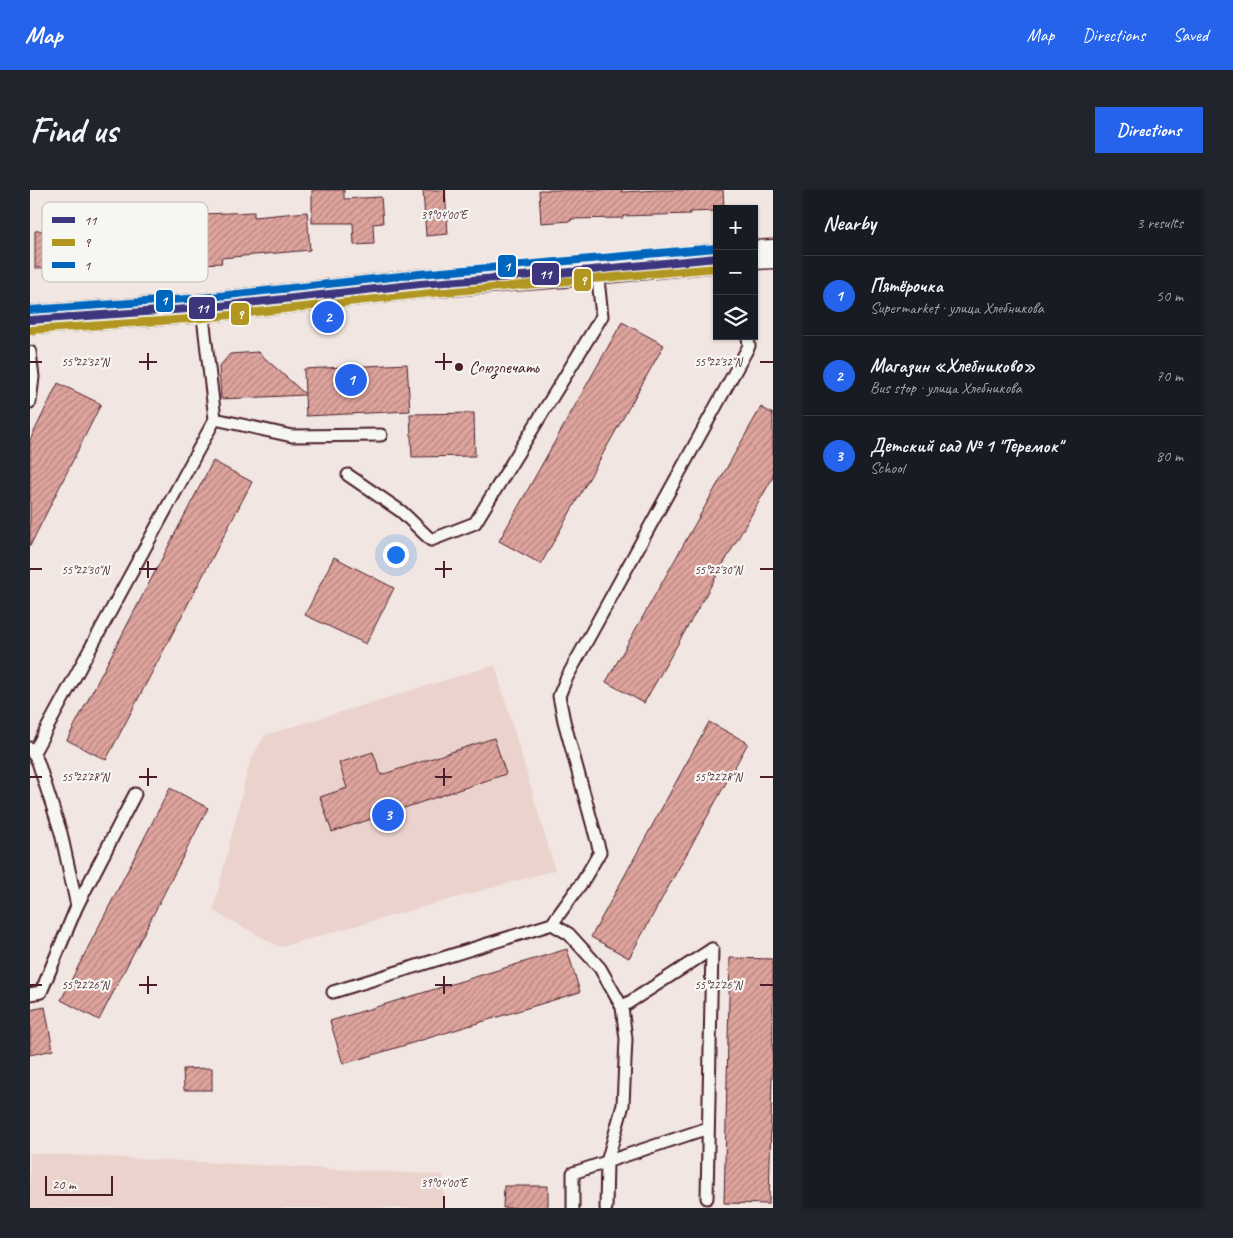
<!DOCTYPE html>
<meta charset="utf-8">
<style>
body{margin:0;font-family:Caveat,sans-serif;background:#20242c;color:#f1f3f6}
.controls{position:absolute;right:15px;top:15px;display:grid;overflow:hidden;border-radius:0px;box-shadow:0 1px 4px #0004}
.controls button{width:45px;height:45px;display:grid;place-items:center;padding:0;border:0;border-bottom:1px solid #363941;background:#171b24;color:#f1f3f6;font:25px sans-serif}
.scale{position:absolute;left:15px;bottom:12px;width:68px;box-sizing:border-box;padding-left:5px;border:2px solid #4a1f2b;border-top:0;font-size:14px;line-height:18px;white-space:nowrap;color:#4a1f2b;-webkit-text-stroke:4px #f6f6f2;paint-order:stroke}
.you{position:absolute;left:365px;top:364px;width:18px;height:18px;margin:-12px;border:4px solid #fff;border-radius:50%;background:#1a73e8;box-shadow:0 0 0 8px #1a73e833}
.badge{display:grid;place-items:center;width:32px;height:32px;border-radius:50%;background:#2563eb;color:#fff;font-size:16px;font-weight:700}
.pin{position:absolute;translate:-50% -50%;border:2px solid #fff;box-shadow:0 1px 5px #0006}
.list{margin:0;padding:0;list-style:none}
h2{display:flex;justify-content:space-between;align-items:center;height:65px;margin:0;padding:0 20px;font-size:21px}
h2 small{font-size:16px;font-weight:400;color:#9ea1a6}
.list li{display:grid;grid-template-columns:32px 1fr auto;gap:15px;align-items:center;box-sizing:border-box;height:80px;padding:0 20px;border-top:1px solid #363941}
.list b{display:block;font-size:19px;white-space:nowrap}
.list p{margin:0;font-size:16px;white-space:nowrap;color:#9ea1a6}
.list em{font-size:16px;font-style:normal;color:#9ea1a6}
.icon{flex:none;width:28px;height:28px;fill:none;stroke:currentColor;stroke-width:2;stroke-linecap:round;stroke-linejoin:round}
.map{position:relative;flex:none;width:743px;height:1018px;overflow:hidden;border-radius:0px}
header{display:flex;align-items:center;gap:30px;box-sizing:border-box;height:70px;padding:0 25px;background:#2563eb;color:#fff}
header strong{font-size:24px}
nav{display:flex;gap:28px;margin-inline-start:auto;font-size:18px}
.intro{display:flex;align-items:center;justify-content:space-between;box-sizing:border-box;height:120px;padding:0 30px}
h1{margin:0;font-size:35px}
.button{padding:12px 22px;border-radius:0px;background:#2563eb;color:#fff;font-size:18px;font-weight:700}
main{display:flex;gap:30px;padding:0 30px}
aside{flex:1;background:#171b24;border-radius:0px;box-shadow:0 1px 4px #0004}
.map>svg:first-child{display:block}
.built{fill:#ebd2cd}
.building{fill:url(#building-hatch);stroke:#4a1f2b}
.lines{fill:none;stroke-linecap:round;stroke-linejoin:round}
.service-casing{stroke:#4a1f2b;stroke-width:15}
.tertiary-casing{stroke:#4a1f2b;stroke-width:31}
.service{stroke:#f6f6f2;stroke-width:11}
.tertiary{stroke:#f6f6f2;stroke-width:28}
.bus-1-casing{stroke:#f6f6f2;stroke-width:11}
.bus-2-casing{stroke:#f6f6f2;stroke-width:11}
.bus-3-casing{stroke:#f6f6f2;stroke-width:11}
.bus-1{stroke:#3d367d;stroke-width:8}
.bus-2{stroke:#b29620;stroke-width:8}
.bus-3{stroke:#0065bd;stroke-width:8}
.ticks{fill:none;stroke:#4a1f2b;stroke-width:2}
.poi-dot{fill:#4a1f2b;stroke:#f6f6f2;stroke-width:2}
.labels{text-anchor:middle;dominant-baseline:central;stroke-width:4.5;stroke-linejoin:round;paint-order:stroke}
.poi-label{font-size:18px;fill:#4a1f2b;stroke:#f6f6f2;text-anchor:start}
.key{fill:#f6f6f2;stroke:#c2b6b6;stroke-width:1}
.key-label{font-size:14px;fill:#4a1f2b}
.ticks-label{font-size:12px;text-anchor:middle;fill:#4a1f2b;stroke:#f6f6f2;stroke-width:4.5;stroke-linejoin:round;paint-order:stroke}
.line-badge{stroke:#f6f6f2;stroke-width:2}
.badge-label{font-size:14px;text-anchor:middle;font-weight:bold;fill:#fff}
</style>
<header>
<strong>Map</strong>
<nav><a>Map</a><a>Directions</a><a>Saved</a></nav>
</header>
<div class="intro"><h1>Find us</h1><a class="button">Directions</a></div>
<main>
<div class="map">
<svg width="743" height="1018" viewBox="0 0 743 1018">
<defs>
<pattern id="building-hatch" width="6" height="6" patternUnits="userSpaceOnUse" patternTransform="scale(1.25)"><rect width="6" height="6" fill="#dea49d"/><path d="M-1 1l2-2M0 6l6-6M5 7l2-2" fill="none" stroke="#b68580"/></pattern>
</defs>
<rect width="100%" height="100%" fill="#f1e6e1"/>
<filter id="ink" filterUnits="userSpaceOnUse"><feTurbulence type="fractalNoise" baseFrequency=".02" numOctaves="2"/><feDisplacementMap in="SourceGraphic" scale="10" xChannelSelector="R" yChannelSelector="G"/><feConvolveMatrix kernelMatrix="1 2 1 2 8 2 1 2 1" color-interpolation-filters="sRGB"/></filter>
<g filter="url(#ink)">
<g class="built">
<path d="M465,475L525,680L250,757L183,721L220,571L235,545Z"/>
<path d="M0,963L414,985V1018H0Z"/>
</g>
<g class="building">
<path d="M282,0H314V9L351,7L353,33L343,34L344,54L324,55L323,33H282Z"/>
<path d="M393,0H415L418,44L396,46Z"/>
<path d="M509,0H592V2L628,0H693L694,19H687V21L660,22V24L593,26V28L541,29V31L511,33Z"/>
<path d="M224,22V27L277,22L280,60L191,68L192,73L119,76V78L85,79V77H49L5,78V41L43,40V54L84,53L83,30L148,28V25Z"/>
<path d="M592,132L634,155L511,374L469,351Z"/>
<path d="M228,162L275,204L274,179L377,174L380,221L276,226L275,205L191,209L189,177L200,164Z"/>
<path d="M28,193L71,214L0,356V250Z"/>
<path d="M731,217L743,224V287L614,513L576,492Z"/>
<path d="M444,223L445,266L382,267L380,224Z"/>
<path d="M183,271L222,292L76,570L37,550Z"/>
<path d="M304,367L364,398L336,454L275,425Z"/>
<path d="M679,532L718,553L599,768L561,747Z"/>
<path d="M464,548L476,584L302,642L290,607L317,598L309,573L343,562L351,585Z"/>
<path d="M140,598L178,618L69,830L31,810Z"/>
<path d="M537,759L550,802L313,874L300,831Z"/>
<path d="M700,768L743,769V845L739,1014L694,1013Z"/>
<path d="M15,817L23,860L0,865V820Z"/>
<path d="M182,878V900H154L153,879Z"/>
<path d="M474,996H518V1018H473Z"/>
</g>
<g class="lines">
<defs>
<g id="service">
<path d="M0,162L3,187L0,212"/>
<path d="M185,229L262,246L351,245"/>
<path d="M318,285L372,322L401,350L445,333L572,126L567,80"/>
<path d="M0,558L8,572L31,643L47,716L11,802L0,804"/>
<path d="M3,564L185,229L172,118"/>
<path d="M47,716L105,604"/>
<path d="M522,734L539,744L570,778L592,817L596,849L593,915L577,972L576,1018"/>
<path d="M303,802L522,734L553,691L570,662L534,531L529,506L536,489L719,156L718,146"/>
<path d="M592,817L682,759"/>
<path d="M677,1008L682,759"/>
<path d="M543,1018V983L678,938"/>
</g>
<g id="tertiary">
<path d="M724,65L743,64"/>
<path d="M0,130L172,118L390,94L530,83L687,68"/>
</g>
</defs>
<use href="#service" class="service-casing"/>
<use href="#tertiary" class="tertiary-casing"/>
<use href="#service" class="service"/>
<use href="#tertiary" class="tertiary"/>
<defs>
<path id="bus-1" d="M0,130L172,118L390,94L530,83L687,68"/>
<path id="bus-2" d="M1,140L173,128L391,104L687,78"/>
<path id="bus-3" d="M0,120L171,108L389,84L686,58"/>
</defs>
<use href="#bus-1" class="bus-1-casing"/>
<use href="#bus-2" class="bus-2-casing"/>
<use href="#bus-3" class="bus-3-casing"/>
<use href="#bus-1" class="bus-1"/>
<use href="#bus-2" class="bus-2"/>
<use href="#bus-3" class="bus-3"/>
</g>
</g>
<path class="ticks" d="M414,0V12M118,163V180M414,163V180M0,172H12M109,172H127M405,172H422M730,172H743M118,371V388M414,371V388M0,379H12M109,379H127M405,379H422M730,379H743M118,578V596M414,578V596M0,587H12M109,587H127M405,587H422M730,587H743M118,786V804M414,786V804M0,795H12M109,795H127M405,795H422M730,795H743M414,1006V1018"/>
<circle class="poi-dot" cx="429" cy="177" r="5"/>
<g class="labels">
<g class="poi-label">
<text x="439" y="177">Союзпечать</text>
</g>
</g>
<rect x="12" y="12" width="166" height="80" rx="8" class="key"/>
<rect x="22" y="27" width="23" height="6" fill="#3d367d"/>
<rect x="22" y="49" width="23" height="7" fill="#b29620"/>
<rect x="22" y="72" width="23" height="6" fill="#0065bd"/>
<g class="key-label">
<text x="54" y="35">11</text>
<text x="54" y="57">9</text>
<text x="54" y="80">1</text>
</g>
<g class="ticks-label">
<text x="414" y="29">39°04'00"E</text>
<text x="55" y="176">55°22'32"N</text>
<text x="688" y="176">55°22'32"N</text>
<text x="55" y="384">55°22'30"N</text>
<text x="688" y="384">55°22'30"N</text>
<text x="55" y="591">55°22'28"N</text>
<text x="688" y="591">55°22'28"N</text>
<text x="55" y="799">55°22'26"N</text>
<text x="688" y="799">55°22'26"N</text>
<text x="414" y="997">39°04'00"E</text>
</g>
<g class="line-badge">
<rect x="467" y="64" width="20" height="24" rx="5" fill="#0065bd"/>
<rect x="501" y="72" width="29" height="24" rx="5" fill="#3d367d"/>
<rect x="543" y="78" width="19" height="24" rx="5" fill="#b29620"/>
<rect x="125" y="99" width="19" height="24" rx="5" fill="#0065bd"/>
<rect x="158" y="106" width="28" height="24" rx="5" fill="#3d367d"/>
<rect x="200" y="112" width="20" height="24" rx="5" fill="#b29620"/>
</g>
<g class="badge-label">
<text x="477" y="81">1</text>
<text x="515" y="89">11</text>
<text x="553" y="95">9</text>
<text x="134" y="115">1</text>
<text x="172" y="123">11</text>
<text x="210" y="129">9</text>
</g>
</svg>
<div class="controls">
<button>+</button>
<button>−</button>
<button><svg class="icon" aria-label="layers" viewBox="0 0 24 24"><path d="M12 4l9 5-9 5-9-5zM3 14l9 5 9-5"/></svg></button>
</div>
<div class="scale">20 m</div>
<div class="you"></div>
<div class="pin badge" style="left:321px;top:190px">1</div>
<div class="pin badge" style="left:298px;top:127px">2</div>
<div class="pin badge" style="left:358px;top:625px">3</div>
</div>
<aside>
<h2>Nearby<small>3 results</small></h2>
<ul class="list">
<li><span class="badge">1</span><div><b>Пятёрочка</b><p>Supermarket · улица Хлебникова</p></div><em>50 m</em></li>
<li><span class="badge">2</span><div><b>Магазин «Хлебниково»</b><p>Bus stop · улица Хлебникова</p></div><em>70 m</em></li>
<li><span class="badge">3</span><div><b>Детский сад № 1 &quot;Теремок&quot;</b><p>School</p></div><em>80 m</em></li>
</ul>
</aside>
</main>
